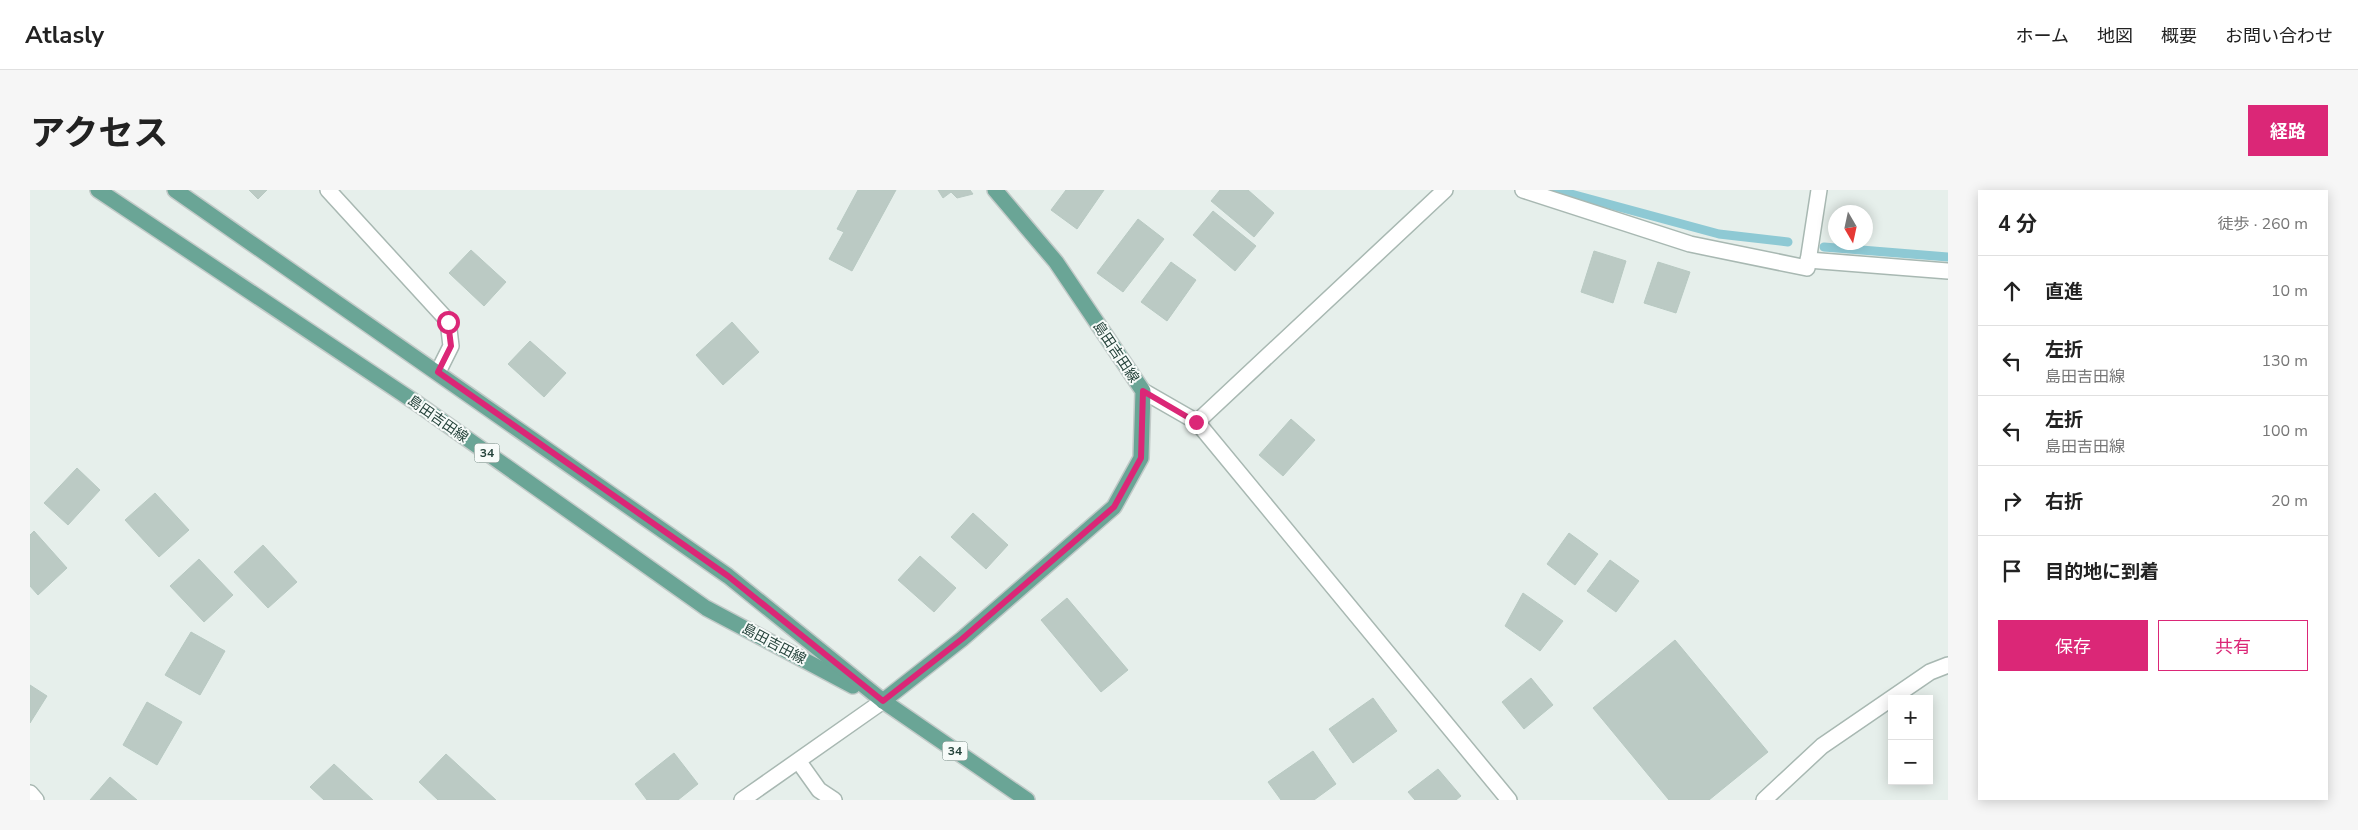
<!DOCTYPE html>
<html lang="ja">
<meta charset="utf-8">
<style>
body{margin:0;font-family:"Nunito Sans","Noto Sans JP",sans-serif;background:#f6f6f6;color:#222}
.controls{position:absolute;right:15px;bottom:15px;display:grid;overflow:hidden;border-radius:0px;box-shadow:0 2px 12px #0003}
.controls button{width:45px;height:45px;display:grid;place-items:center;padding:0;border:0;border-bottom:1px solid #e0e0e0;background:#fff;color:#222;font:25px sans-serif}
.compass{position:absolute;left:1798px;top:15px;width:45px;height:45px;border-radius:50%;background:#fff;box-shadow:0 2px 12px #0003;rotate:171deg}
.stop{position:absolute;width:15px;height:15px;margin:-11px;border:4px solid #db2777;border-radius:50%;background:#fff}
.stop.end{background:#db2777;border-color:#fff;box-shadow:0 1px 5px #0008}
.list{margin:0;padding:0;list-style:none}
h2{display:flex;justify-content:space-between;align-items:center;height:65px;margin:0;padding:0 20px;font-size:21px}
h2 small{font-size:16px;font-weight:400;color:#767676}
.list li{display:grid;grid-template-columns:32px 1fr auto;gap:15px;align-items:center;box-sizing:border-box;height:70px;padding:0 20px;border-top:1px solid #e0e0e0}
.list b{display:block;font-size:19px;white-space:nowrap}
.list p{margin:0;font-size:16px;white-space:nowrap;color:#767676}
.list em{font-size:16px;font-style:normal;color:#767676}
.actions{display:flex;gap:10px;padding:15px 20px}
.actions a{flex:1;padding:11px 0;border:1px solid #db2777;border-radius:0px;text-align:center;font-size:18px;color:#db2777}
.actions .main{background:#db2777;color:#fff}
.icon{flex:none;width:28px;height:28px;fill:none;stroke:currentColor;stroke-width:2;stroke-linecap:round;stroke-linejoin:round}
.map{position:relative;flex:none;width:1918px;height:610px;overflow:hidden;border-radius:0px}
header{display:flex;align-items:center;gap:30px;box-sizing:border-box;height:70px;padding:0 25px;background:#fff;border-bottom:1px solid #e0e0e0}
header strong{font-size:24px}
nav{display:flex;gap:28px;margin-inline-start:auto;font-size:18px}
.intro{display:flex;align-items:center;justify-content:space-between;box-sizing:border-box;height:120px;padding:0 30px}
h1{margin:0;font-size:35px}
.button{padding:12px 22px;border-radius:0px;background:#db2777;color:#fff;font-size:18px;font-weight:700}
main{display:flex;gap:30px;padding:0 30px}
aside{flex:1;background:#fff;border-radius:0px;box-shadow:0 2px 12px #0003}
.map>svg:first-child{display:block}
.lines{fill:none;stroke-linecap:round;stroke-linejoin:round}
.stream{stroke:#8ec9d4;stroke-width:9}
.building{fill:#bbcac4;stroke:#b8c9c2}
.minor-casing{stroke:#a8b8b2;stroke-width:18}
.tertiary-casing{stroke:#a8b8b2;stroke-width:18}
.primary-casing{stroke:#c2cac8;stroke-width:18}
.minor{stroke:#fff;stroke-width:15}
.tertiary{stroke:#fff;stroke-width:15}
.primary{stroke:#6aa596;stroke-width:15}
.route{stroke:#db2777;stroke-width:6}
.labels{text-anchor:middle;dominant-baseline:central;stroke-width:4;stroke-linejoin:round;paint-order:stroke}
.shield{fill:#f7fbf9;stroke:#637a73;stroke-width:1}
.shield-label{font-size:12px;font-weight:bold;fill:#24423a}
.street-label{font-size:14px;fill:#24423a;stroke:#f7fbf9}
</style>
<header>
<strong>Atlasly</strong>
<nav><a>ホーム</a><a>地図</a><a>概要</a><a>お問い合わせ</a></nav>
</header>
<div class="intro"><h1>アクセス</h1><a class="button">経路</a></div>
<main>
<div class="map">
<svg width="1918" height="610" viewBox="0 0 1918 610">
<rect width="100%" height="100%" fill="#e6efeb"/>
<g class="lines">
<g class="stream">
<path d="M1526,0L1689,44L1758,52"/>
<path d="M1794,57L1918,67"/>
</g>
</g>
<g class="building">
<path d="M219,0H237L228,9Z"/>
<path d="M828,0H866L822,81L799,69L814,42L807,39Z"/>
<path d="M908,0H940L943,4L927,8L921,2L913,8Z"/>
<path d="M1036,0H1074L1047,39L1021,20Z"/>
<path d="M1190,0H1218L1244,23L1224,47L1181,11Z"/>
<path d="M1183,21L1226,56L1205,81L1163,45Z"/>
<path d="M1108,29L1134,49L1093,102L1067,83Z"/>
<path d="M441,60L476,92L454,116L419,83Z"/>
<path d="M1564,61L1596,71L1583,113L1551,102Z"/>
<path d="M1141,72L1166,90L1137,131L1111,112Z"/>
<path d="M1628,72L1660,82L1646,123L1614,113Z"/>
<path d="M702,132L729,162L693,195L666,165Z"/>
<path d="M500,151L536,183L514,207L478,174Z"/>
<path d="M1261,229L1285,250L1253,286L1229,265Z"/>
<path d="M47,278L70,300L38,335L14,313Z"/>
<path d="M125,303L159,340L129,367L95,330Z"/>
<path d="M943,323L978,355L956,379L921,347Z"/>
<path d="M4,341L37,378L8,405L0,396V345Z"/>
<path d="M1539,343L1568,364L1545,395L1517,374Z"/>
<path d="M233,355L267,392L238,418L204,382Z"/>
<path d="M890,366L926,398L904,422L868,390Z"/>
<path d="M169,369L203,405L174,432L140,396Z"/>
<path d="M1580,370L1609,391L1586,422L1557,401Z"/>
<path d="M1493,403L1533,431L1510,461L1475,436Z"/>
<path d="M1037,408L1098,480L1071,502L1011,430Z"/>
<path d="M161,442L195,461L170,505L135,485Z"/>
<path d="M1645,450L1738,562L1679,610H1639L1563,518Z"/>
<path d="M1501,488L1523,515L1494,539L1472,512Z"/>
<path d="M0,495L17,506L0,533Z"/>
<path d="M1343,508L1367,541L1323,573L1299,539Z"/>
<path d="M117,512L152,532L127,575L93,555Z"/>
<path d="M1283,561L1306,594L1284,610H1251L1238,592Z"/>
<path d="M644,563L668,594L648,610H617L605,594Z"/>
<path d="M416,564L466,610H408L389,592Z"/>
<path d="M304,574L343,610H294L280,597Z"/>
<path d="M1408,579L1431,606L1426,610H1385L1378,602Z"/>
<path d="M80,587L107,610H60Z"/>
</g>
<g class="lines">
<defs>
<g id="minor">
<path d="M298,0L418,131L421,156L408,182"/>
<path d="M1493,0L1660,54L1777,78L1789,0"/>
<path d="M1778,70L1918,81"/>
<path d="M1113,201L1167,232L1479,610"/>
<path d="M1167,232L1415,0"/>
<path d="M769,572L789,600L804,610"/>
<path d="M712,610L853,511"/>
<path d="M1734,610L1792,556L1900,482L1918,475"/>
</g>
<path id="tertiary" d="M0,603L6,610"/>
<g id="primary">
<path d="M68,0L388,214L676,418L823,496"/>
<path d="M145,0L698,386L853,511L997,610"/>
<path d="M853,511L932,449L1084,317L1111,268L1113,201L1026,72L965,0"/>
</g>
</defs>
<use href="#minor" class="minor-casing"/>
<use href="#tertiary" class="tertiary-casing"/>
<use href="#primary" class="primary-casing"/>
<use href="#minor" class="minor"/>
<use href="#tertiary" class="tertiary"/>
<use href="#primary" class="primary"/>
</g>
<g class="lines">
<path class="route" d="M418,132L421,156L408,182L698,386L853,511L932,449L1084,317L1111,268L1113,201L1166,232"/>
</g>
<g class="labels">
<g class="shield">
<rect x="444.5" y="253.5" width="25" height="19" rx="4"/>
<rect x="912.5" y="551.5" width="25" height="19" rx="4"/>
</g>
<g class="shield-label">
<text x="457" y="263">34</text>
<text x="925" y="561">34</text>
</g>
<g class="street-label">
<text transform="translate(1086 162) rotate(56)">島田吉田線</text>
<text transform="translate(408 229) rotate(35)">島田吉田線</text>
<text transform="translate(744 454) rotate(28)">島田吉田線</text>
</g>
</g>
</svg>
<div class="controls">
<button>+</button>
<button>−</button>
</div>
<svg class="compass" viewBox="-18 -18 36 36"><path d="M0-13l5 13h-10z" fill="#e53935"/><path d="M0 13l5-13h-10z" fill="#767676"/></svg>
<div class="stop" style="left:418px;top:132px"></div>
<div class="stop end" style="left:1166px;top:232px"></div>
</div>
<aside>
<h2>4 分<small>徒歩 · 260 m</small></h2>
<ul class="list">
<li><svg class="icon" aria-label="ahead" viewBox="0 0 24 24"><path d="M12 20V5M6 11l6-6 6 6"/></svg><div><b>直進</b></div><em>10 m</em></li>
<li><svg class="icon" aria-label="left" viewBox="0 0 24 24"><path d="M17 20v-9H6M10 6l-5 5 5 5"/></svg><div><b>左折</b><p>島田吉田線</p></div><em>130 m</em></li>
<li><svg class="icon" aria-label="left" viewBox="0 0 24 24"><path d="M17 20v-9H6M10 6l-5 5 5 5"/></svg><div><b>左折</b><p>島田吉田線</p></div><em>100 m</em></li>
<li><svg class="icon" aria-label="right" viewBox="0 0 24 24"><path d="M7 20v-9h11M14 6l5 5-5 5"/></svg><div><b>右折</b></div><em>20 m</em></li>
<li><svg class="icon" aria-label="arrive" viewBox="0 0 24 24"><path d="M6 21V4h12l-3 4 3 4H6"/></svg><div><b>目的地に到着</b></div></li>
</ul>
<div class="actions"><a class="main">保存</a><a>共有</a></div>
</aside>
</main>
